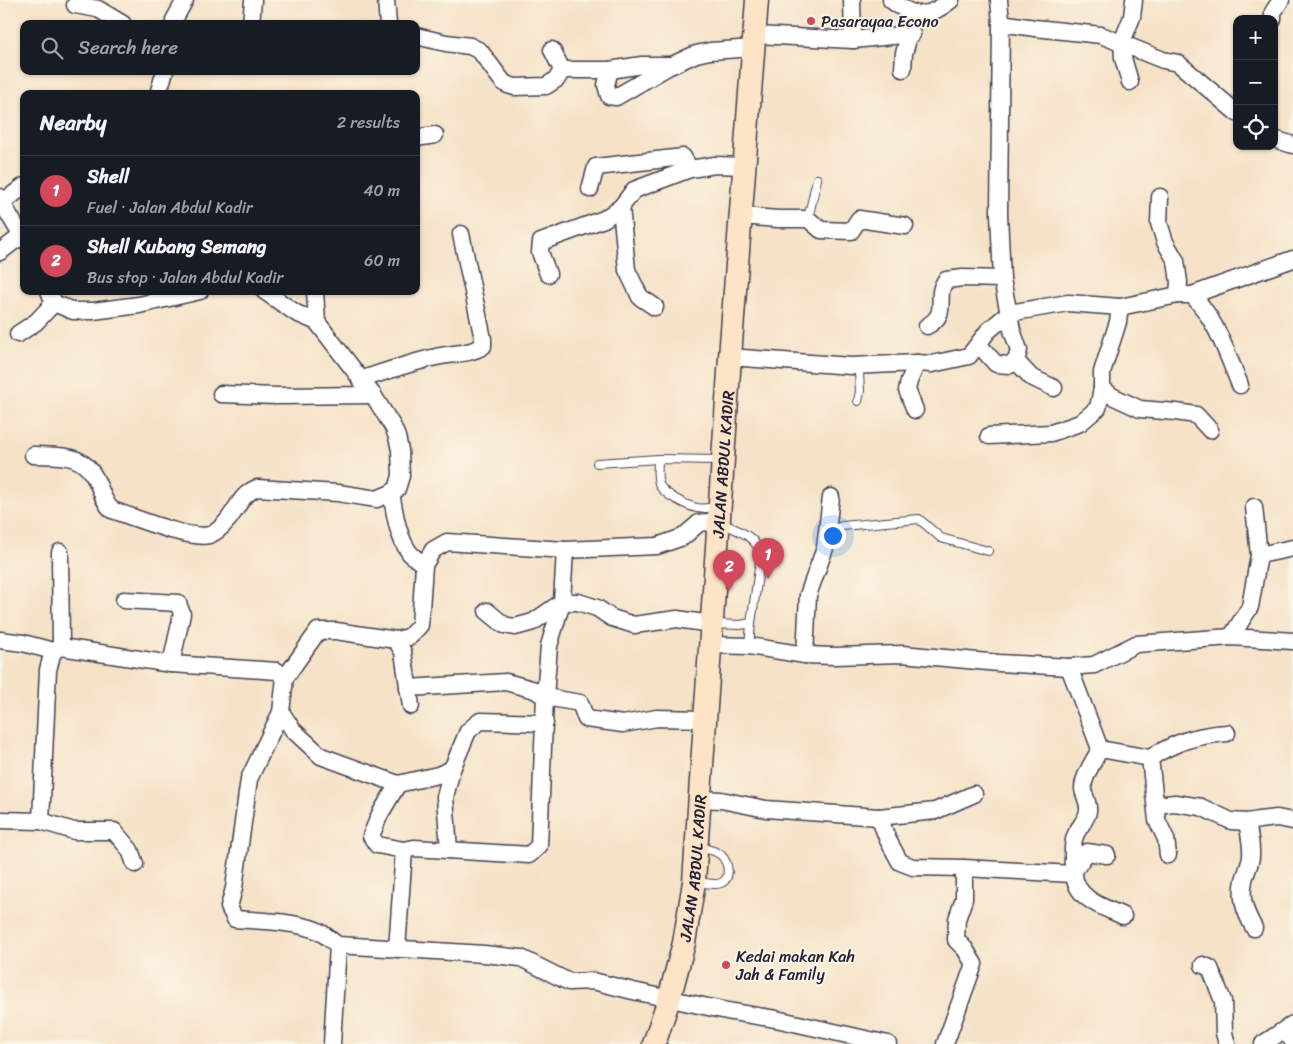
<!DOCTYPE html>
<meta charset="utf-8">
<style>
body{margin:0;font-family:Sriracha,sans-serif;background:#242831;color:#f1f3f6}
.controls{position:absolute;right:15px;top:15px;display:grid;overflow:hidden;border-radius:10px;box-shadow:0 1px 4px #0004}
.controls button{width:45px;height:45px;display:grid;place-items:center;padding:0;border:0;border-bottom:1px solid #363941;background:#171b24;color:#f1f3f6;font:25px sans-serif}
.you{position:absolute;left:832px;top:535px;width:18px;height:18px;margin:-12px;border:4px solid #fff;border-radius:50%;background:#1a73e8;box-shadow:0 0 0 8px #1a73e833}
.badge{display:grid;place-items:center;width:32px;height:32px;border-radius:50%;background:#d1495b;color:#fff;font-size:16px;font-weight:700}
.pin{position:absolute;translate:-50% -41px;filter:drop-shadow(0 1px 2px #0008)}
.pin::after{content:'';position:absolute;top:26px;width:18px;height:15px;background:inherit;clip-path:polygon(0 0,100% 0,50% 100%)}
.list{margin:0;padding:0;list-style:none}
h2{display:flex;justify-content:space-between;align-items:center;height:65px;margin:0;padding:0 20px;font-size:21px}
h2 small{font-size:16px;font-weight:400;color:#9ea1a6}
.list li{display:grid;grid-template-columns:32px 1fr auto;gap:15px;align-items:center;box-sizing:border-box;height:70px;padding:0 20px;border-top:1px solid #363941}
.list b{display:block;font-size:19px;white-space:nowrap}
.list p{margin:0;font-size:16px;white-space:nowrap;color:#9ea1a6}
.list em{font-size:16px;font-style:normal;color:#9ea1a6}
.icon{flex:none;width:28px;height:28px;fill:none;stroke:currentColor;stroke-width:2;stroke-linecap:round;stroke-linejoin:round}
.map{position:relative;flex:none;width:1293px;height:1044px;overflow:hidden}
.search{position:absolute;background:#171b24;box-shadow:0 1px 4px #0004;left:20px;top:20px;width:400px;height:55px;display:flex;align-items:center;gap:12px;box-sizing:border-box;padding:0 18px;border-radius:10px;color:#9ea1a6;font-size:19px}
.panel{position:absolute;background:#171b24;box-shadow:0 1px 4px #0004;left:20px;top:90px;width:400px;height:205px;border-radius:10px}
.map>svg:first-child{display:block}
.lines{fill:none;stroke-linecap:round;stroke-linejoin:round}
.lane-casing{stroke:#423f50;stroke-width:10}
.street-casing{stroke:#423f50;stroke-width:19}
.secondary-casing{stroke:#423f50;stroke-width:25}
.lane{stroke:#fff;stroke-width:8}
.street{stroke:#fff;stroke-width:16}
.secondary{stroke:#fee4c6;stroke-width:22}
.poi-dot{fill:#d1495b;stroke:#fcf5e5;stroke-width:2}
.labels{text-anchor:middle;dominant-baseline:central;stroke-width:4;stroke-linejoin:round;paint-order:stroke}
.poi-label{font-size:16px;fill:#22223b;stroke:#fcf5e5;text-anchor:start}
.street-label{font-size:16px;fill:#22223b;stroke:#fcf5e5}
</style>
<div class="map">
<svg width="1293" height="1044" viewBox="0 0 1293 1044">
<rect width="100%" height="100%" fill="#fcf5e5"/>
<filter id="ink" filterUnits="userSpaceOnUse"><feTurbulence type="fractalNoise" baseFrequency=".02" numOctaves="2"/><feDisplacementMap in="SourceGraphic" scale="10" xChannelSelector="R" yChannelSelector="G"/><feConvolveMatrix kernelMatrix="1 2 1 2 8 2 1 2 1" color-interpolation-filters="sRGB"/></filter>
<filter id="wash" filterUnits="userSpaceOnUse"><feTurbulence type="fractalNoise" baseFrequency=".0096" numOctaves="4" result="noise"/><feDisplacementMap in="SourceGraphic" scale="20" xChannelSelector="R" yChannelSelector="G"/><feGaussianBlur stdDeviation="1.12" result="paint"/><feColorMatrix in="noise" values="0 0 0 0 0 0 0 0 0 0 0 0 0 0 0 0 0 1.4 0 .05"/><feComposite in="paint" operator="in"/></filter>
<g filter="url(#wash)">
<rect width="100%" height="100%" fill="#f5e2c7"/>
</g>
<g filter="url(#ink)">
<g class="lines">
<defs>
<g id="lane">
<path d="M808,219L817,179"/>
<path d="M852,367L859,373L860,391L858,401"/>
<path d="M658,459C658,468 656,478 660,486C665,495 687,506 697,508C703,509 710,508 716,507"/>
<path d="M597,463L658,459L720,460"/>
<path d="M828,531L842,526L919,519L941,538L988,551"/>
<path d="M714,624L740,625L751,623L761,555C755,535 740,532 722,523"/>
<path d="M749,646L751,623"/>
<path d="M697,882C704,882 714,886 721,883C732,878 728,862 721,855C715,850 706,849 698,847"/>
</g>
<g id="street">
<path d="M386,0L388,24"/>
<path d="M852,0L853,40"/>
<path d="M891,0C915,19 927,19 951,0"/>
<path d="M75,5L98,9L123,24"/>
<path d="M1273,19V12L1281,0"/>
<path d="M1001,23L1035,28L1101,35L1163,60L1178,63L1237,113"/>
<path d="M174,24V20L185,0"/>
<path d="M251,24L253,0"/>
<path d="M755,35L853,40L912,34"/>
<path d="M416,36L446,43L470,46L480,51L503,82L508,85L515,87L546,86L557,79L562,70L552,50"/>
<path d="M903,69L904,53L907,43L903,35"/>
<path d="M562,70H610L642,65H672L696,54L710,51L754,48"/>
<path d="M610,70L606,85L609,96L616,97L671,65"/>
<path d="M1130,82L1123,58L1122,42L1132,17L1134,0"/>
<path d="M158,94L165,71"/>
<path d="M416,138L435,135"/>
<path d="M1274,139L1293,145"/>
<path d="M590,189L596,167L683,157L690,169"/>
<path d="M0,197L2,203L24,240"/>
<path d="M1160,197L1159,223L1165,242L1176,261L1179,282L1178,295"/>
<path d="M2,203L24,186"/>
<path d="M741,216L778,219H808L821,230L851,231L859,219L905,226"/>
<path d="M0,252L21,236"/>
<path d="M548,274L540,252L541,242L604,219L621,207"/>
<path d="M49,291L54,303L73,311H93L139,305L200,291"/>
<path d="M315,291L317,322"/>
<path d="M1192,295C1216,319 1227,354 1240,385"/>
<path d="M655,307L640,297L627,270L621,207L634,190L690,169L715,165L745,166"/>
<path d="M1120,307L1118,322L1102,372V388L1112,396L1140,409L1176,412L1196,415L1210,430"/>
<path d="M927,326C951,313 933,297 946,280L963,278L1002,279"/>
<path d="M18,334L36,322L54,303"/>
<path d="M979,345L996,364L1010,365L1016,361L1019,350L1012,330L1002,279L999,214L1001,23L999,0"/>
<path d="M730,357L851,366L917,363L932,364L969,356L988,331L1009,313L1068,303L1120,307L1178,295H1192L1293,259"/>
<path d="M1016,361L1031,377L1054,388"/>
<path d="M360,380C386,371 410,363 436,357C451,353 469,355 483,346V339L461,234"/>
<path d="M221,394L277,396L373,395"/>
<path d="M915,410L907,390L909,381L917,363"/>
<path d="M989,436L1051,433L1080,423L1098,408L1102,388"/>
<path d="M33,455C61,456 84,452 97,482C102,492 104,503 112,510C134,517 189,540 209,535C216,533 222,527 227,521C238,508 241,494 257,488L338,493L377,499L391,493L397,489L401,476L400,450L397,437L393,427L373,395L317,322L296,313L264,291"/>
<path d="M391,493C395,513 397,535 409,552C413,557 419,561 424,565"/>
<path d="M718,521L699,523L683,537L657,546L565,550L447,542L433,550L424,565L420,625L409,637L396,640L336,631H318L285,678L281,712L249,779L234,888L229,907L235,919C261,921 291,921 316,930C324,933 331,941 338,945L484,954L521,958L569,982L593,981L633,991L727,1011L776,1019L888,1044"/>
<path d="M565,550L562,602L549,646L545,697L580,703L586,719L623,724L657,718L704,719"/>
<path d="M60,552L61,647"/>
<path d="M1259,555L1293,548"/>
<path d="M124,600L178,603L182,614L171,664"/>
<path d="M487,611L504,625L515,627L533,622L562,602H578L597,608L612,618L634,625L677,619L711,624"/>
<path d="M1231,637L1250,607L1259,555L1254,507"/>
<path d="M0,640L23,643L53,651L61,647L171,664L277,671L285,678"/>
<path d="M396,640L403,652L411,706"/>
<path d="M710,645L749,646L805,655L834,656L902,654L999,663L1069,667L1094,665L1136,644L1231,637L1293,641"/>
<path d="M805,655L808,595L825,548L831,497"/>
<path d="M1069,667L1100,749L1150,758C1175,742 1197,735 1227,733"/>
<path d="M408,688L506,682L535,690L545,697L539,846L529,855L414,848L404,850L377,845L371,836L380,814L398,784L438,775L452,769"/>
<path d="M281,712L293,730L321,756L398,784"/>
<path d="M1100,749C1094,761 1083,776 1083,789C1084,796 1089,802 1088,811C1087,820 1079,826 1076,834C1072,841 1073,850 1073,857C1070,897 1092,902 1123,916"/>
<path d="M1150,758L1157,820L1166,839L1168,855"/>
<path d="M699,799L721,800L766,809L879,817L935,811L974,794"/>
<path d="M1156,805L1175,803L1201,807L1231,821L1247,822L1259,820L1277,818L1293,821"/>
<path d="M879,817L888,840L900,862L913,867L964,868L1072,874L1087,852L1107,855"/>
<path d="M0,820L41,821L74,831H114L130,850L135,864"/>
<path d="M41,821L48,670L53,651"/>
<path d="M1247,822C1249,834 1252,845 1251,857C1250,865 1246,872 1244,880C1240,899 1245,912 1254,928"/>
<path d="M449,850L445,797L452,769L468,731L480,721L545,723"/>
<path d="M397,949L404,850"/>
<path d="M1203,965L1210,968L1223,1001L1224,1033L1227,1044"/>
<path d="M1282,1032L1293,1039V1044"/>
<path d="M332,1044L338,945"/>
<path d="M945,1044L974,964L965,949L956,940L957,919L964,899V868"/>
<path d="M1263,1044L1293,1024"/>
</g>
<g id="secondary">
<path id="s1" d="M654,1044L669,999L684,943L694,882L730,357L757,0"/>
</g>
</defs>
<use href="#lane" class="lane-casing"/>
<use href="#street" class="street-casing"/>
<use href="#secondary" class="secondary-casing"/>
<use href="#lane" class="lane"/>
<use href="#street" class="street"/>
<use href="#secondary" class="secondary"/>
</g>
</g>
<g class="poi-dot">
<circle cx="811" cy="21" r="5"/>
<circle cx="726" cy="965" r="5"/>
</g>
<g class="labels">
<g class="poi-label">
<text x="821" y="21">Pasarayaa Econo</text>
<text x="736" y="956">Kedai makan Kah<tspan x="736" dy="18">Jah &amp; Family</tspan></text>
</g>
<g class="street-label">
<text stroke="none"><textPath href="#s1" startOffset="586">JALAN ABDUL KADIR</textPath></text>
<text stroke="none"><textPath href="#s1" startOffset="181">JALAN ABDUL KADIR</textPath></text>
</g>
</g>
</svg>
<div class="controls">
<button>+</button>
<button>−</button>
<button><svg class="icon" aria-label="locate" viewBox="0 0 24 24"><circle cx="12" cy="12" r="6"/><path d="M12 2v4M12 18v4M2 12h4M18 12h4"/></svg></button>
</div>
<div class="you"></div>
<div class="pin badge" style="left:768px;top:579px">1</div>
<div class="pin badge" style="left:729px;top:591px">2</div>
<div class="search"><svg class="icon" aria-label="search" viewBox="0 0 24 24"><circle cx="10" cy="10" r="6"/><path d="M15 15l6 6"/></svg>Search here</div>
<section class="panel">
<h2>Nearby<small>2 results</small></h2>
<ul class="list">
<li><span class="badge">1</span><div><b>Shell</b><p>Fuel · Jalan Abdul Kadir</p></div><em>40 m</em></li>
<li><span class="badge">2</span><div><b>Shell Kubang Semang</b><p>Bus stop · Jalan Abdul Kadir</p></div><em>60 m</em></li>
</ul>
</section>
</div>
